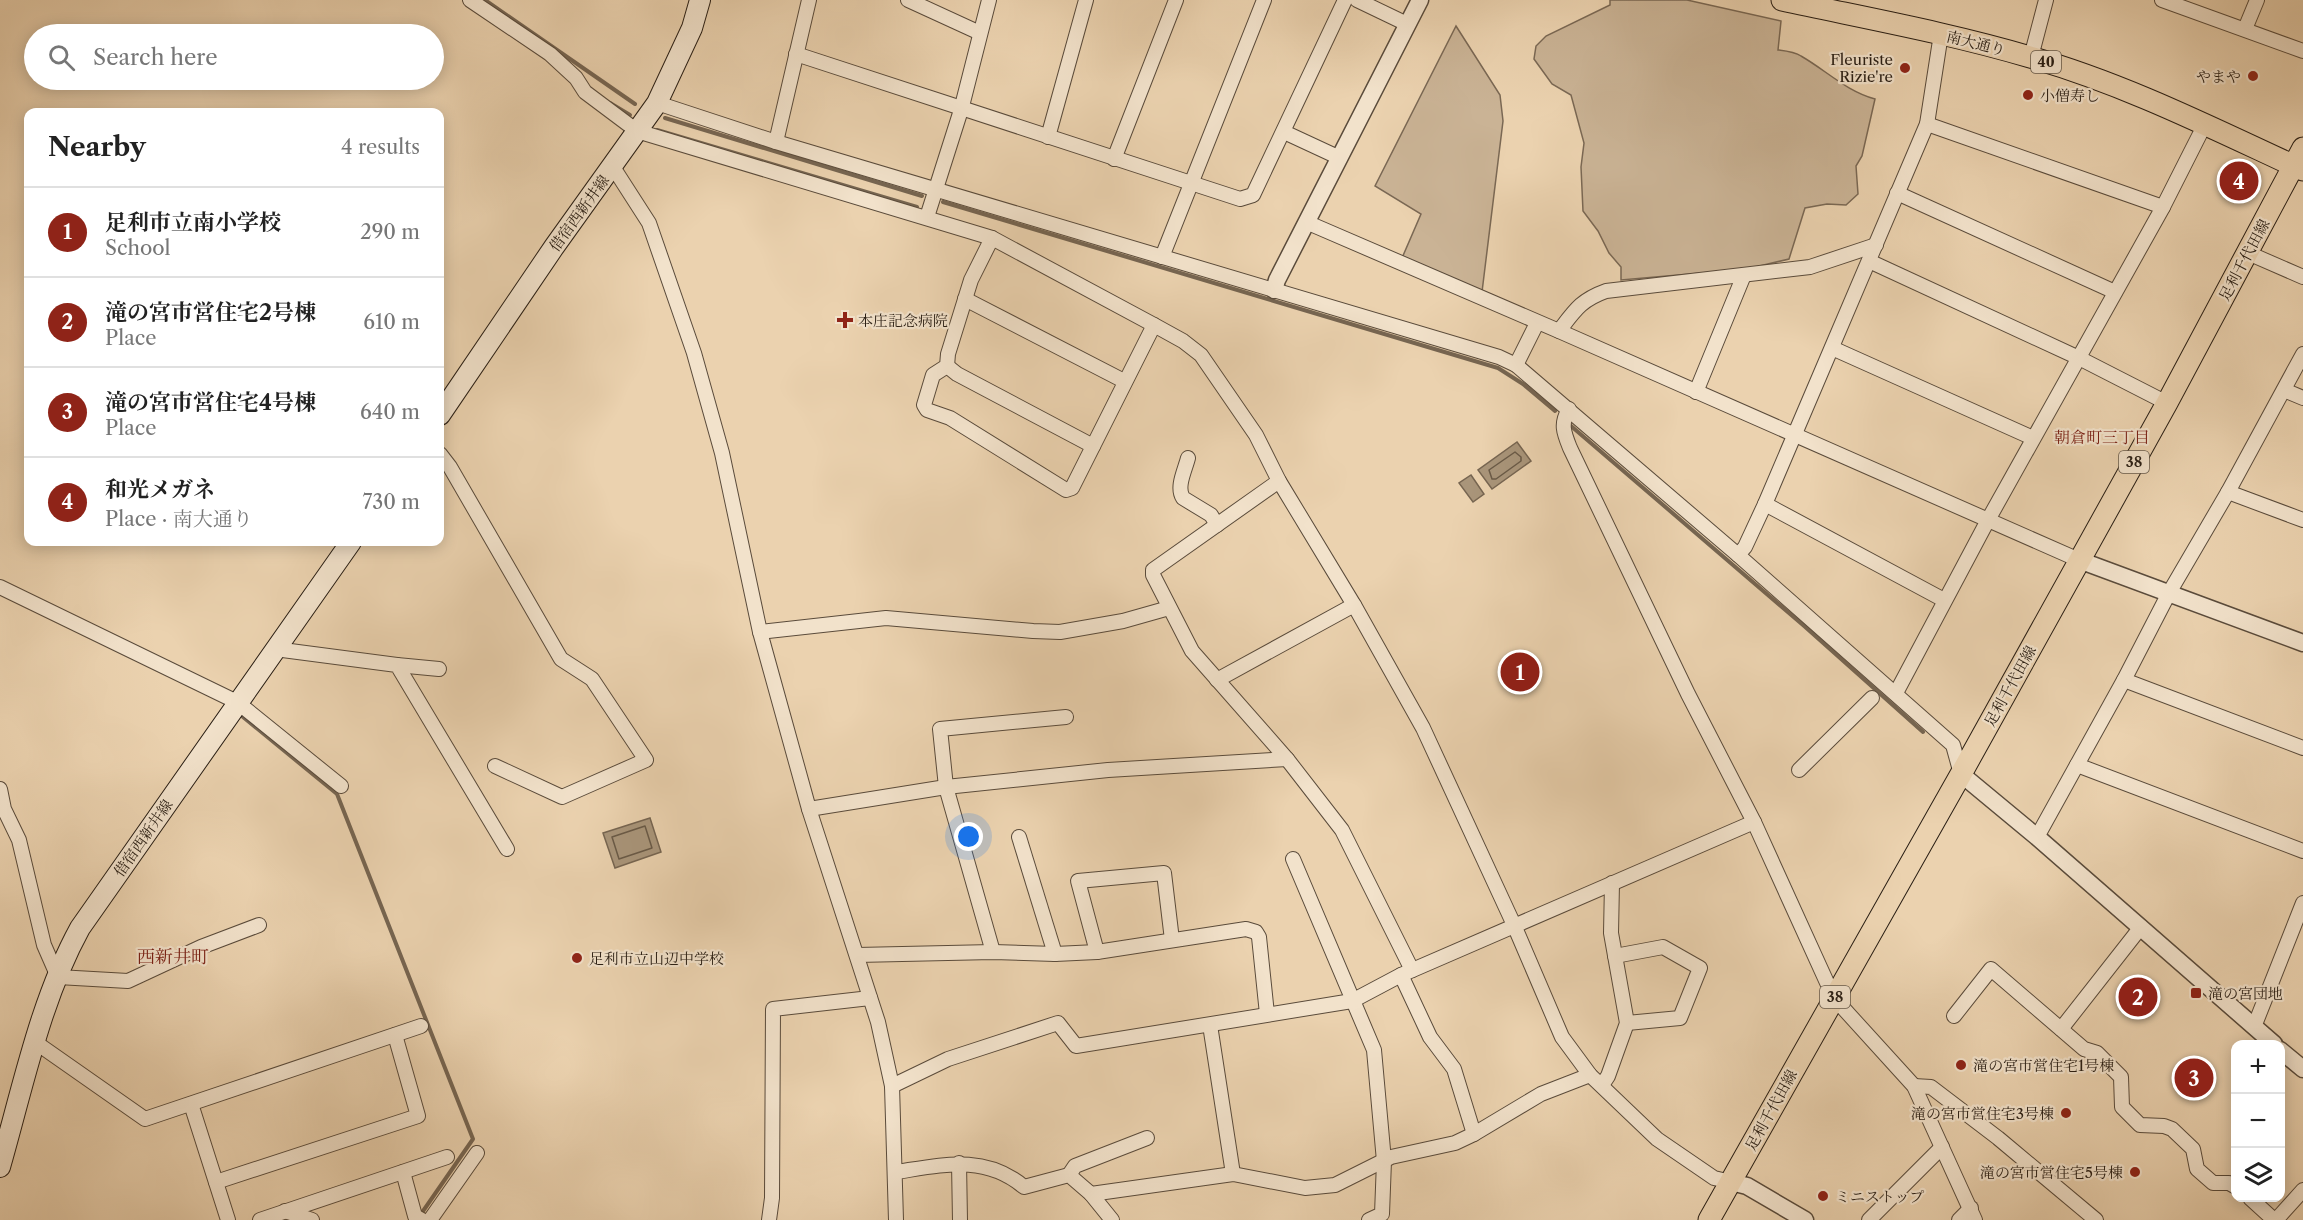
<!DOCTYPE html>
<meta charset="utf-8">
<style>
body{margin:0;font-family:"Libre Caslon Text","Noto Serif JP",serif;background:#f6f6f6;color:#222}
.controls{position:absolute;right:18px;bottom:18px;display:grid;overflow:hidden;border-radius:12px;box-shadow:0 3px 15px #0003}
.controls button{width:54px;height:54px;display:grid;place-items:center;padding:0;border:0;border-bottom:2px solid #e0e0e0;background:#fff;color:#222;font:30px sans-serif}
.you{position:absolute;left:969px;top:837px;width:21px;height:21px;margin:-15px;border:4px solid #fff;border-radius:50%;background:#1a73e8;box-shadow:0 0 0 9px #1a73e833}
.badge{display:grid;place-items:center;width:39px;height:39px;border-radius:50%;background:#8f2418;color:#fff;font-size:20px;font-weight:700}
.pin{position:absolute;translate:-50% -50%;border:3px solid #fff;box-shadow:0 2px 6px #0006}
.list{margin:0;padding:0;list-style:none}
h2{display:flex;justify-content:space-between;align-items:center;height:78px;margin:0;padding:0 24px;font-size:26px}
h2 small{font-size:20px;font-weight:400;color:#767676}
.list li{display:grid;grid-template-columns:39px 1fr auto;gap:18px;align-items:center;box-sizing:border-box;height:90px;padding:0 24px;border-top:2px solid #e0e0e0}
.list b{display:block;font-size:22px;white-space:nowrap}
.list p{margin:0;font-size:20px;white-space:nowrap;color:#767676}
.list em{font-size:20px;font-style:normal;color:#767676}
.icon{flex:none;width:33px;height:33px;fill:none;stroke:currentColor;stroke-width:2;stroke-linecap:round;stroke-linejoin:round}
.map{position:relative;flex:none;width:2303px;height:1220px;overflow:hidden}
.search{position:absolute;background:#fff;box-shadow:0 3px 15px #0003;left:24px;top:24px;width:420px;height:66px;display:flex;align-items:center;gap:15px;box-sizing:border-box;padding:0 21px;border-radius:33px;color:#767676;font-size:22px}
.panel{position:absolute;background:#fff;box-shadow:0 3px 15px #0003;left:24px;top:108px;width:420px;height:438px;border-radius:12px}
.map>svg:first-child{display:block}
.green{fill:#cab395;stroke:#7a6854;stroke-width:1.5}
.water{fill:#a9957a;stroke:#766551;stroke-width:1.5}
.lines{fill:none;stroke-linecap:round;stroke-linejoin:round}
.shore{stroke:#695a47;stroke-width:1.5}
.stream{stroke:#766551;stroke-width:4}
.minor-casing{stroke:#5a4b3b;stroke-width:16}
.tertiary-casing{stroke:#5a4b3b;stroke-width:19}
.secondary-casing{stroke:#291e14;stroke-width:22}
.primary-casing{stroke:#291e14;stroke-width:23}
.minor{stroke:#f2e2cb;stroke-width:14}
.tertiary{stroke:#f2e2cb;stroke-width:16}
.secondary{stroke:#f2e2cb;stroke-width:20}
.primary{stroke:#ebd2af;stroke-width:21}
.poi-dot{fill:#8f2418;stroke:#f2e2cb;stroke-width:2}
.labels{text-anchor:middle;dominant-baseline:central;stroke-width:4.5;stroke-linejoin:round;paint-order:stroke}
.shield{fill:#f2e2cb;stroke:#65594b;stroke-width:1.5}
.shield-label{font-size:14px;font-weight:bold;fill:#291e14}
.street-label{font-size:15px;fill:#291e14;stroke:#f2e2cb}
.poi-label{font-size:15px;fill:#291e14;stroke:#f2e2cb;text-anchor:start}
.neighbourhood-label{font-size:16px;fill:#7a1f14;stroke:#f2e2cb}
.quarter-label{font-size:18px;fill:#7a1f14;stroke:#f2e2cb}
</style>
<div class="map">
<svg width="2303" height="1220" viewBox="0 0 2303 1220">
<rect width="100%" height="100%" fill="#ebd2af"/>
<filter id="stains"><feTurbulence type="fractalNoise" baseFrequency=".00333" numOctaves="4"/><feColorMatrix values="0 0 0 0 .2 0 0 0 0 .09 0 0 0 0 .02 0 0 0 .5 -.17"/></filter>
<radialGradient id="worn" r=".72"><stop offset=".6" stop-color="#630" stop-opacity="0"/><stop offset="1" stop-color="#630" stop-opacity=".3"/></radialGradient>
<g class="green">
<path d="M1610,0H1687L1781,21L1778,50C1786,51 1795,52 1801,56C1827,71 1846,91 1875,99L1862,156L1856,166L1858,194L1846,205L1827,204L1805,208L1789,259L1747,269L1621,280V267L1609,253L1598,231L1583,211L1581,167L1584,143L1571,95L1552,84L1534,59L1536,46L1546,36L1610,5Z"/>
<path d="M1456,26L1500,95L1503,121L1482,292L1402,258L1421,214L1375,186Z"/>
</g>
<g class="water">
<path d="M1517,442L1531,461L1492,489L1478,470Z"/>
<path d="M1471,475L1484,494L1473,502L1459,483Z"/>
<path d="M650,818L661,852L615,868L603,833Z"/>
</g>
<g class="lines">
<g class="shore">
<path d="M1515,452L1521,457V461L1496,479H1492L1489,470Z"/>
<path d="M645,826L652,848L619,859L612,837Z"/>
</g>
<g class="stream">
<path d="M485,0L635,104"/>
<path d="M610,103L630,115"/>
<path d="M665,118L922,196"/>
<path d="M657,130L917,207"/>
<path d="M943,202L1498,368L1523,384L1555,411"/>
<path d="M1571,426L1803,625L1923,732"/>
<path d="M243,717L337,794L473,1139L421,1214"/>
</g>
<defs>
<g id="minor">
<path d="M470,0L550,54L576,78L585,92L637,131L992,238L1154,325L1183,341L1201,355L1256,435L1279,481L1354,605L1423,728L1514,925L1562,1037L1590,1075L1657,1139L1714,1178L1731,1182"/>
<path d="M908,0L980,33"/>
<path d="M1357,0L1407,24"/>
<path d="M2162,0L2303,51"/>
<path d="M2245,29L2257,0"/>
<path d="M796,54L1240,199L1253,195L1345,0"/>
<path d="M2031,57L2046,0"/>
<path d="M657,103L776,142L1499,357L1516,365L1738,555L1953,745L1961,774"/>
<path d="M1927,124L2163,207"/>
<path d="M1284,132L1340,158"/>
<path d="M1048,137L1086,0"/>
<path d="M776,142L809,0"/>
<path d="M1114,159L1176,0"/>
<path d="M613,167L649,223L694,353L722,453L760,632L809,809L878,1022L892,1086L896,1220"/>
<path d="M1897,193L2115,292"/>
<path d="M927,217L961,110L989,0"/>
<path d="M1306,222L1559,331L2079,560"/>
<path d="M992,238L971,280L948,354L947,366L933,375L924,405L927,410L950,418L1066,490L1072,488L1154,325"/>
<path d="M2248,253L2303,277"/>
<path d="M1162,257L1264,0"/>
<path d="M1869,261L2079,358L2167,403"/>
<path d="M965,299L1124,381"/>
<path d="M1559,331C1575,310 1581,300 1606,291L1810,267L1876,245"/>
<path d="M1832,348L2033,438"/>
<path d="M1516,365L1537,323"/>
<path d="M947,366L957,374L1093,446"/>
<path d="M2284,390L2303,398"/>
<path d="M1696,392L1744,275"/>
<path d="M1569,409C1560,424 1564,433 1570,448L1688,694L1754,822L1834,998L1914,1086L1975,1220"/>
<path d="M440,454L450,467L561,659L592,679L646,760L562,797L495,766"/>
<path d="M1188,458C1185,470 1176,487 1183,498L1211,515L1217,525"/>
<path d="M1279,481L1153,570V575L1192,651L1287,759L1342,830L1412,970"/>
<path d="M2228,492L2303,520"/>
<path d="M1765,504L1944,600"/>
<path d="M1738,555L1745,547L1765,504L1927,124L1941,34"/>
<path d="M0,587L237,702L341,786"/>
<path d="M760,632L886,618L1033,631L1060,632L1123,621L1169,608"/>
<path d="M275,649L397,665L507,849"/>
<path d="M397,665L439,669"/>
<path d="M1217,680L1354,605"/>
<path d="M2124,680L2303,748"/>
<path d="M1896,693L1988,520L2163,207L2204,126"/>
<path d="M2077,765L2303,851"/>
<path d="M1799,770L1872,698"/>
<path d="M0,789L4,809L19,840L44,945L58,977L128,981L201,947L259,925"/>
<path d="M809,809L946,787L1108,770L1287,759"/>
<path d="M1019,837L1055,954"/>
<path d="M2037,837L2124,680L2169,593L2228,492L2303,354"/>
<path d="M1293,859L1374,1050L1384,1161L1382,1214L1369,1220"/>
<path d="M993,952L946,787L940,729L1066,717"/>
<path d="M1097,952L1078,881L1164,873L1172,940"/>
<path d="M857,955L993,952L1055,954L1097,952L1246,929L1256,932L1259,937L1267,1014"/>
<path d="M1615,956L1663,947L1700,968L1680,1018L1627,1023"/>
<path d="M1401,975L1430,1037L1454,1069L1474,1134"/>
<path d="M1954,1016L1991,969L2084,1049L2097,1053L2121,1077L2122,1107L2140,1125L2164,1126L2172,1129L2193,1149L2197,1169L2213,1183H2229L2236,1187"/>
<path d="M1210,1025L1233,1174"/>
<path d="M2254,1027L2303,903"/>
<path d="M2061,1029L2141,927"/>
<path d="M35,1042L145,1119L421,1026"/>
<path d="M1602,1085L1608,1076L1627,1023L1611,933L1612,883"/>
<path d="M892,1086L948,1059L1058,1023L1076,1046L1352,1001L1401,975L1754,822"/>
<path d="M1914,1086L1931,1087L1998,1138L2096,1220"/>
<path d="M191,1104L228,1220"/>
<path d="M959,1163L960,1220"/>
<path d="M403,1172L415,1216L422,1220"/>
<path d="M896,1172C942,1165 985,1154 1024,1187L1069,1175L1091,1194L1233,1174L1305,1188L1335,1185L1391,1157L1455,1143L1474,1134L1541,1094L1590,1075"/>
<path d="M1069,1175L1075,1166L1147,1138"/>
<path d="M216,1182L418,1116L395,1035"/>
<path d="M1091,1194L1112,1220"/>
<path d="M2250,1198L2274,1220"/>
<path d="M285,1211L312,1220"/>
<path d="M260,1220L447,1157"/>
<path d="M430,1220L477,1153"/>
<path d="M769,1220L772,1198L773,1009L870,998"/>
<path d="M1869,1220L1942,1147"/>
<path d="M1959,1220L1971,1208"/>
<path d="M2276,1220L2303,1190"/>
</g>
<g id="tertiary">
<path d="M1274,290L1277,280L1420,0"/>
<path d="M2079,560L2303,643"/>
<path d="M1961,774L2037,837L2274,1044"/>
<path d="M2280,1050L2303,1069"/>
<path d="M1731,1182L1747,1186L1805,1220"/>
</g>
<g id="secondary">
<path d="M440,415L554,247L657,103L692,28L700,0"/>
<path d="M0,1167C23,1087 40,1001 80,928L351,542"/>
</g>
<g id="primary">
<path d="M1782,0C1865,18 1949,33 2030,57C2125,84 2214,129 2303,170"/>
<path d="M1709,1220L1961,774L2167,403L2303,148"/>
</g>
</defs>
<use href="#minor" class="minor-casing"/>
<use href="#tertiary" class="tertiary-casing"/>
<use href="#secondary" class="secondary-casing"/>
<use href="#primary" class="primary-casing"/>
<use href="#minor" class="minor"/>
<use href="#tertiary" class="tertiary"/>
<use href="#secondary" class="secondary"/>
<use href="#primary" class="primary"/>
</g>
<g class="poi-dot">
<circle cx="1905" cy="68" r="6"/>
<circle cx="2253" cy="76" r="6"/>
<circle cx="2028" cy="95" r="6"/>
<path d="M842 311h6v6h6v6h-6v6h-6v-6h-6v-6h6z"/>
<circle cx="577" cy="958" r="6"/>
<rect x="2190" y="987" width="12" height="12" rx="3"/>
<circle cx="1961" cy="1065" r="6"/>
<circle cx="2066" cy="1113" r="6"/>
<circle cx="2135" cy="1172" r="6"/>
<circle cx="1823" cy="1196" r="6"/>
</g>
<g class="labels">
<g class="shield">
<rect x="2031" y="51" width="30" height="22" rx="4.5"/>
<rect x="2119" y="451" width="30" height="22" rx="4.5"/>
<rect x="1820" y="986" width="30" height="22" rx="4.5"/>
</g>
<g class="shield-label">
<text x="2046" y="62">40</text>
<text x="2134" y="462">38</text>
<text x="1835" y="997">38</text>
</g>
<g class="street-label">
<text transform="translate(1976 43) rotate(14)">南大通り</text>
<text transform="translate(579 213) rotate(-54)">借宿西新井線</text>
<text transform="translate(2244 260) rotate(-62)">足利千代田線</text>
<text transform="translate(2010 686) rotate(-61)">足利千代田線</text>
<text transform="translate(143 838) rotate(-55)">借宿西新井線</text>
<text transform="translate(1771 1110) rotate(-61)">足利千代田線</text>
</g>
<g class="poi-label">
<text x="1893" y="59" text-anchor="end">Fleuriste<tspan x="1893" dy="17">Rizie're</tspan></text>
<text x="2241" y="76" text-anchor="end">やまや</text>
<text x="2040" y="95">小僧寿し</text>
<text x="858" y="320">本庄記念病院</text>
<text x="589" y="958">足利市立山辺中学校</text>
<text x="2208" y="993">滝の宮団地</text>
<text x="1973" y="1065">滝の宮市営住宅1号棟</text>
<text x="2054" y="1113" text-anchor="end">滝の宮市営住宅3号棟</text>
<text x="2123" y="1172" text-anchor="end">滝の宮市営住宅5号棟</text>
<text x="1835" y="1196">ミニストップ</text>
</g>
<g class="neighbourhood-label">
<text x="2102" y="437">朝倉町三丁目</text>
</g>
<g class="quarter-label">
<text x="173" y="957">西新井町</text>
</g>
</g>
<rect width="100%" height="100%" filter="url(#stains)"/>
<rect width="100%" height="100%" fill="url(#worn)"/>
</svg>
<div class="controls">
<button>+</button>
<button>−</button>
<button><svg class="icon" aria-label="layers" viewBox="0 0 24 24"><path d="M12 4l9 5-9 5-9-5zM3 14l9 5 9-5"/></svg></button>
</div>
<div class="you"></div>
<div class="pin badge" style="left:1520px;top:672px">1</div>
<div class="pin badge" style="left:2138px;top:997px">2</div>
<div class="pin badge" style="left:2194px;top:1078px">3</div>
<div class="pin badge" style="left:2239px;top:181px">4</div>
<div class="search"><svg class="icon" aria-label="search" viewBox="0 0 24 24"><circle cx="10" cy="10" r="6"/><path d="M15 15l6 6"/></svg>Search here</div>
<section class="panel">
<h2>Nearby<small>4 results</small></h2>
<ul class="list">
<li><span class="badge">1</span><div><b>足利市立南小学校</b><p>School</p></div><em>290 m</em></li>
<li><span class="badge">2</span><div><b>滝の宮市営住宅2号棟</b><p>Place</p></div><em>610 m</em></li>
<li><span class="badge">3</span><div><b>滝の宮市営住宅4号棟</b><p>Place</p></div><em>640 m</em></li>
<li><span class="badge">4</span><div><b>和光メガネ</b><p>Place · 南大通り</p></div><em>730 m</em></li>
</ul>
</section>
</div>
